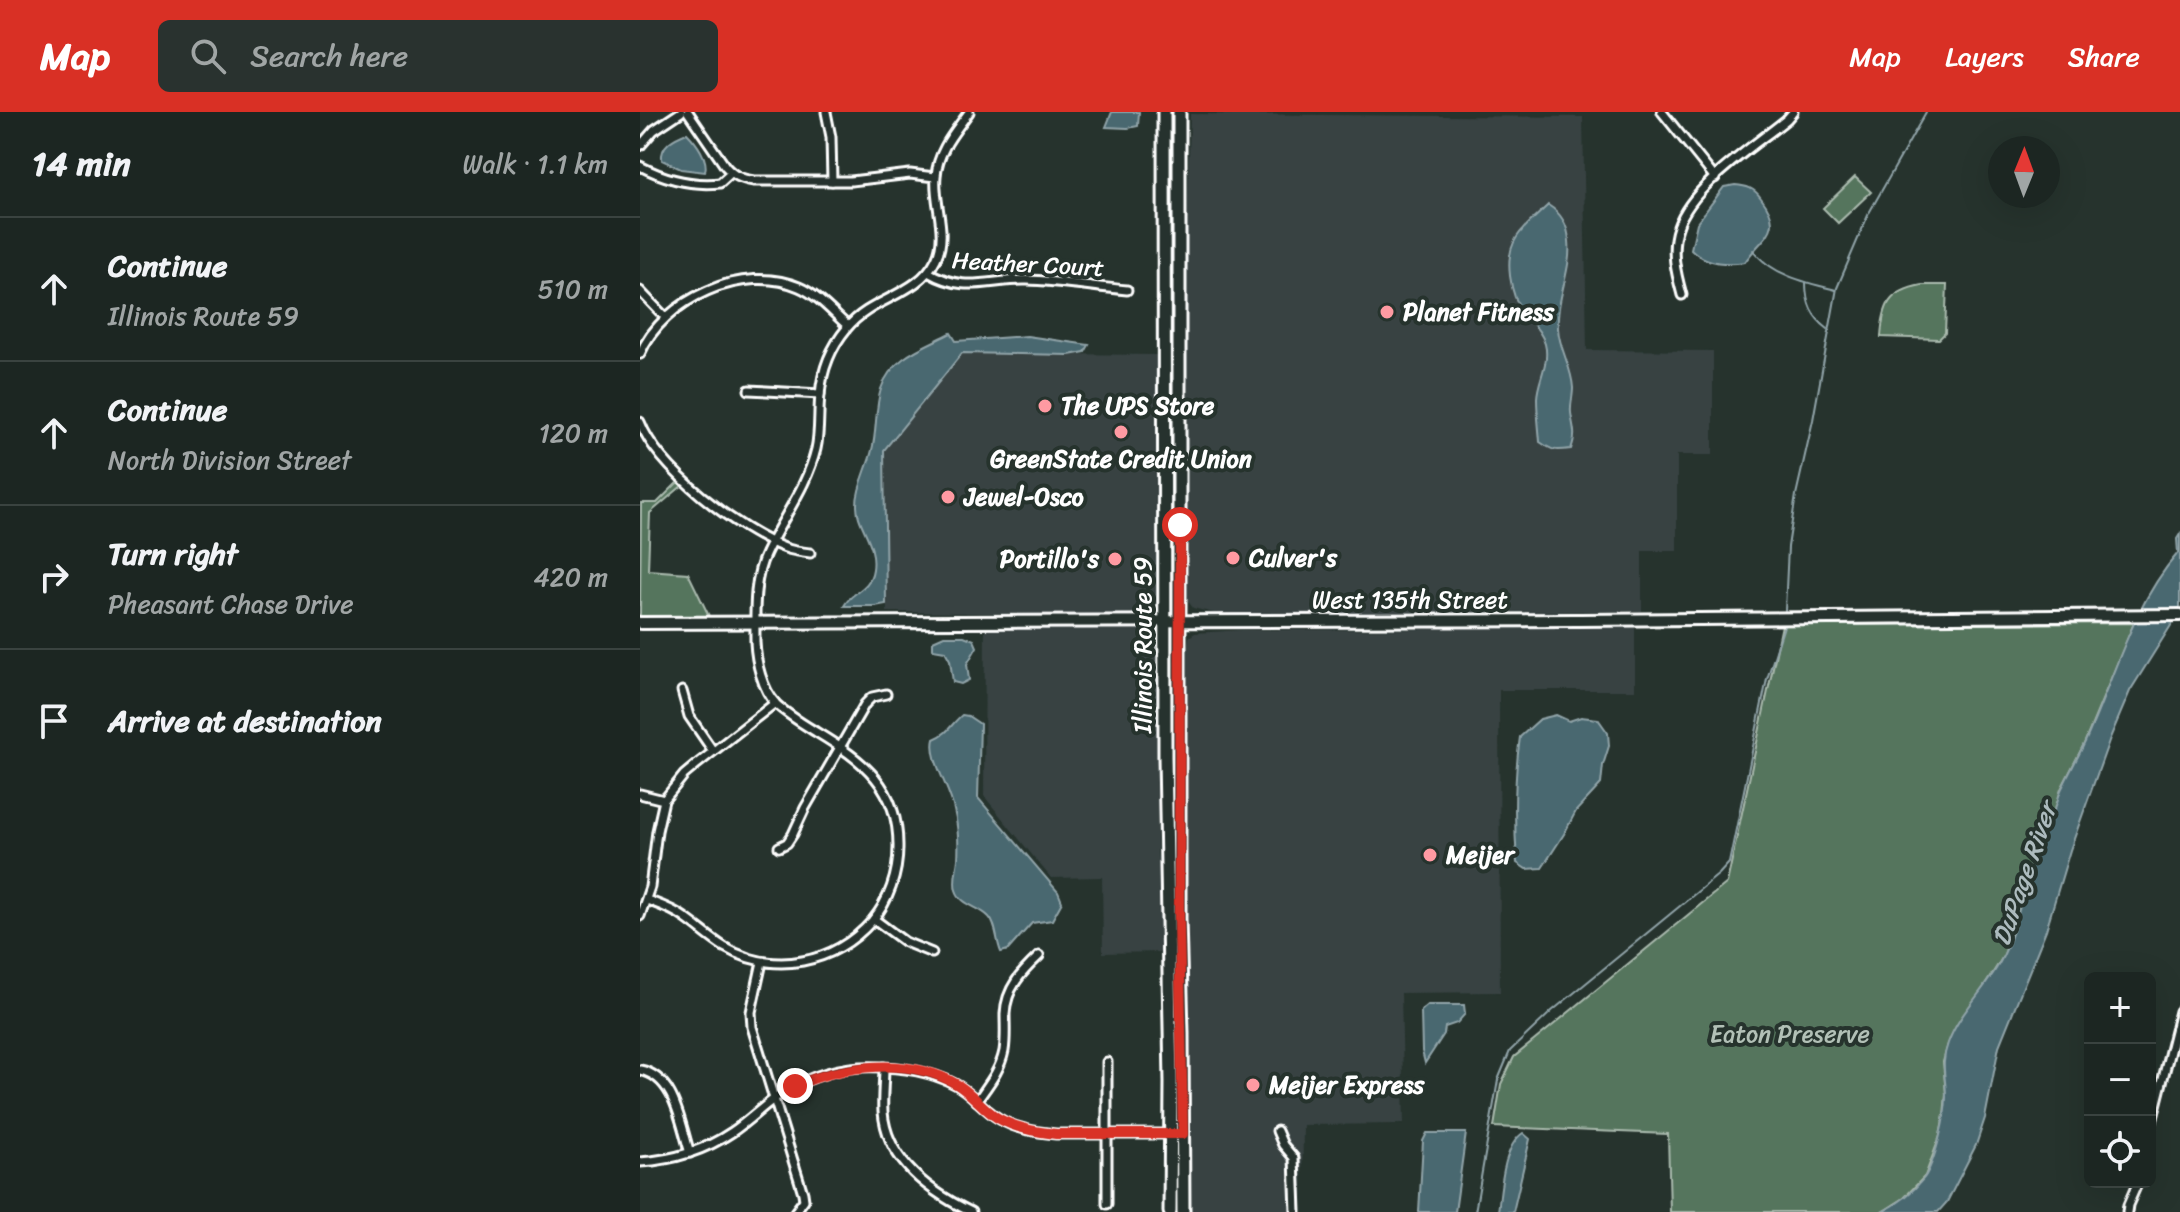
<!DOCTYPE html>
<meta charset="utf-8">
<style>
body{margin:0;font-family:Sriracha,sans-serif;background:#29322f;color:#f1f3f6}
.controls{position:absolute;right:24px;bottom:24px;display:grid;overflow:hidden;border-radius:12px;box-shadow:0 8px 32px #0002}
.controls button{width:72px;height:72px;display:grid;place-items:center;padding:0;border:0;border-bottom:2px solid #3a4340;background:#1c2622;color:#f1f3f6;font:40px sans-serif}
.compass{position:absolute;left:1348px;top:24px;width:72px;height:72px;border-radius:50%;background:#1c2622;box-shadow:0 8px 32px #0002;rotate:1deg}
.stop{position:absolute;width:24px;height:24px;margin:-18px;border:6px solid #d93025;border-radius:50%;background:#fff}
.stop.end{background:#d93025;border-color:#fff;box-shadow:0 2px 8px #0008}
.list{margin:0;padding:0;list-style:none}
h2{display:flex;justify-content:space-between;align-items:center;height:104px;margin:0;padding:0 32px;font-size:34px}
h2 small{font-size:26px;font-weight:400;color:#a0a5a5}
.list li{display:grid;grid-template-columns:52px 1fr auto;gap:24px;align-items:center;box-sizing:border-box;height:144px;padding:0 32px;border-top:2px solid #3a4340}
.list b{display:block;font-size:30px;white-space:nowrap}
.list p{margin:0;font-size:26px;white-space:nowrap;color:#a0a5a5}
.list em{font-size:26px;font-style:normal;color:#a0a5a5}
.icon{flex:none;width:44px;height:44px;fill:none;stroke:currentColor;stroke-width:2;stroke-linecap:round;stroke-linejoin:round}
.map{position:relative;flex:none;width:1540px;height:1100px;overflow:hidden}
header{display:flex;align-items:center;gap:48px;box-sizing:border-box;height:112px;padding:0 40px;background:#d93025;color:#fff}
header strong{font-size:38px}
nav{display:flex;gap:44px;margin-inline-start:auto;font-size:28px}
.search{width:560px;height:72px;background:#29322f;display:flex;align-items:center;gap:20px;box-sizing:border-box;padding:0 28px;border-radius:12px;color:#a0a5a5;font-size:30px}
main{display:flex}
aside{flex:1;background:#1c2622}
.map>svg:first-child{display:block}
.built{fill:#374242}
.green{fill:#55745d;stroke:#aabaae;stroke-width:2}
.water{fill:#48676f;stroke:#91a4a9;stroke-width:2}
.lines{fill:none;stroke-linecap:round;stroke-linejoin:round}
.stream{stroke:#91a4a9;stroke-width:2}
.street-casing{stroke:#fff;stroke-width:13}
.secondary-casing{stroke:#fff;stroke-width:16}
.primary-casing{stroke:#fff;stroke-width:17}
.street{stroke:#26332d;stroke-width:7}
.secondary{stroke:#26332d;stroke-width:10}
.primary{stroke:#26332d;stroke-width:11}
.route{stroke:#d93025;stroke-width:10}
.poi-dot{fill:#ff9aa2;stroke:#26332d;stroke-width:3}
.labels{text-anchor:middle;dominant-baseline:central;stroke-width:8;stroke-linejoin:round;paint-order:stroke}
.street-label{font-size:24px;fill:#fff;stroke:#26332d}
.poi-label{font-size:24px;font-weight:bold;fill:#fff;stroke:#26332d;text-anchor:start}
.park-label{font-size:24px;fill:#b2c0b6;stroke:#26332d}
.water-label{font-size:26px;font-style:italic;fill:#adbbbe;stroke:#26332d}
</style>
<header>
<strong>Map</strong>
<div class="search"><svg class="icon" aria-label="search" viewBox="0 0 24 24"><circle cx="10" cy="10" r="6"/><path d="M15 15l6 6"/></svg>Search here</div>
<nav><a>Map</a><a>Layers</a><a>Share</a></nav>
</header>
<main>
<aside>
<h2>14 min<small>Walk · 1.1 km</small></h2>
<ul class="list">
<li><svg class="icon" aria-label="ahead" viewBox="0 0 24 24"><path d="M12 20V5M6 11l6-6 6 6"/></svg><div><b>Continue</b><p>Illinois Route 59</p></div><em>510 m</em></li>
<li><svg class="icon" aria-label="ahead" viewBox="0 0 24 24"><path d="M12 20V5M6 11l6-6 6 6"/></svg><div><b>Continue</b><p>North Division Street</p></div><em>120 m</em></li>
<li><svg class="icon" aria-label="right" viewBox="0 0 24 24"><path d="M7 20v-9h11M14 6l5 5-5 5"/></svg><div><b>Turn right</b><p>Pheasant Chase Drive</p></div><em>420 m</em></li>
<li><svg class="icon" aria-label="arrive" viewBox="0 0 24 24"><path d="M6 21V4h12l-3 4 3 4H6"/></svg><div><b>Arrive at destination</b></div></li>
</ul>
</aside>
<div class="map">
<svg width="1540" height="1100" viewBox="0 0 1540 1100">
<rect width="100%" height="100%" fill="#26332d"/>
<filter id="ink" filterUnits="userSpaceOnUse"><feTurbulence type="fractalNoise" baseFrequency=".0125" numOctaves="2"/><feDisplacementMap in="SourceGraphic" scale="16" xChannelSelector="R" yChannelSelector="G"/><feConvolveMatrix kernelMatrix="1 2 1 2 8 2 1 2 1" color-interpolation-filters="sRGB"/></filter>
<g filter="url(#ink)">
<g class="built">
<path d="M550,2L943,5L947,238L1073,239V343H1037V439H1002V499L578,502L553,496L548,489L545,471L548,280L544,245Z"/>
<path d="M322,241L517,243L520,279L516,354L520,381V463L519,482L517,490L512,496L489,503L247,500L244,338Z"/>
<path d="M821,512H995V578H859L860,880L761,881L764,1012L663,1013L662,1100H547L550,997L543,803L548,734L547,686L544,652L545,548L549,525L555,521L601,518L785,517Z"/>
<path d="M345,515L520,516L517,741L522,774L523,840L463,841L462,765L411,766L344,684Z"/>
</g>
<g class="green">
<path d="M1215,65L1231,80L1198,111L1183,96Z"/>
<path d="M531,84H532L533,164L536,224L534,248L528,132L529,91Z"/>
<path d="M1282,173H1307L1305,221L1299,227L1241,225C1243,194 1248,179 1282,173Z"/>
<path d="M39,369L43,373L10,401L8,458L48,461L69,504H0L1,391H17Z"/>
<path d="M1494,511L1444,632L1421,677L1417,693L1398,725L1378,802L1364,843L1308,932L1303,950L1306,982L1304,1003L1300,1024L1285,1064L1264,1086L1242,1100H1030L1028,1022L854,1015L861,972L874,945L1087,771L1142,513Z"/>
</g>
<g class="water">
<path d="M472,0H499L498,14L488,16L466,15Z"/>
<path d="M47,21C56,30 69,47 65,60L41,57L22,48C20,33 34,26 47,21Z"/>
<path d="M1095,73C1107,74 1114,76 1121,86C1146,119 1123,123 1105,150C1086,153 1065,151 1051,137L1057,111L1084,75Z"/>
<path d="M908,93C921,101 928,113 929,129C932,158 916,186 918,216C919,237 932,255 933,276C933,285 930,293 931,301C933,317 937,321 931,337C915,339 913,339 900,330C899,316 897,301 897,286C898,267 910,251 905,232C901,218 892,212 884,202C870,183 863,145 877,125C885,113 898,103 908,93Z"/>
<path d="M311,221L316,229L387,224L449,233L445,240L429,243L322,241L244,338L246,492L235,494H204C211,479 230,479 233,457C237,430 216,413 217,392C217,374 228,356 232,338C237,319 235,296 241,277C251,245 284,235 311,221Z"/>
<path d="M1540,422V499L1490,579L1470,626L1430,738L1406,818L1359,934L1345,1006L1336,1033L1307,1090L1298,1100H1242C1258,1092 1273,1080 1284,1066C1295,1050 1306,1004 1306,985C1306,964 1300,953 1308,931C1320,898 1349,875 1363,844C1380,808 1385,766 1397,728C1401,717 1409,707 1415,696C1418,689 1419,681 1423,674C1430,659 1438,645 1445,630C1474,567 1491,495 1538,441L1537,427Z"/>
<path d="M304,524H324L334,528L337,535L327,552L329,568L321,572L313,570L310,548L305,539L293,537V529Z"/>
<path d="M322,603L328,604L340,612L338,686L418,780L422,790L412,808L392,811L368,838L361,840C356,829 357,813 349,805C339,794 321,794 316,778C313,768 317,757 318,747C319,731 318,714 314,698C310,676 289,647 294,627C309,621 311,612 322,603Z"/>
<path d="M916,603L929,609L941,605L958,607L968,621L969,634L963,653L961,672L936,699L924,722L902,756L886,757L877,751C874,709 874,666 880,625L900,607Z"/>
<path d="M788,893H824L825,902L817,911L805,915L804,922L785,951L782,939L781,899Z"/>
<path d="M787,1021H826L815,1100H779L783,1029Z"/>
<path d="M883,1021L890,1027L873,1100H858C861,1077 863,1034 883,1021Z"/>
</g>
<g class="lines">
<g class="stream">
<path d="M1113,138C1131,163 1167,171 1196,178"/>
<path d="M1166,171C1166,191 1172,205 1188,217"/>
<path d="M1145,498L1148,435L1156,383L1173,308L1197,176L1229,101L1286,0"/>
<path d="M835,1100L858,968L870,939L912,899L1079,762L1089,751L1127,567L1144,514"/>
</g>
<defs>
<g id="street">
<path d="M48,0L85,54C94,64 101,67 114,69H211L270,62L295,65"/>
<path d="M186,0L191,25L192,69"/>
<path d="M1022,0L1075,66"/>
<path d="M0,34L14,18L41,0"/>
<path d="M0,54C25,67 51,74 80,71L91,61"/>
<path d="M288,160C326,182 348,167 387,168C420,169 454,175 487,178"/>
<path d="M0,179L25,205"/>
<path d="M1042,183C1036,161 1030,138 1038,115C1052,73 1113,35 1147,7L1153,0"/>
<path d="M0,242C23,187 104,151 159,175C178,183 193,201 208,214"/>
<path d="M109,278L180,282"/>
<path d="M0,310C18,357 99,419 145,436C153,439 162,440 170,441"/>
<path d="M42,579L49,604L73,639"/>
<path d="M0,682L24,688"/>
<path d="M139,735L147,731L153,722L165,696L225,592L232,585L246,582"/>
<path d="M7,788C20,793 33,797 45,806C58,815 70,826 84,835C134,864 194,852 232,809C249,789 258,762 258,736C259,675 224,649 176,620C163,612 148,603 136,592C122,577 116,550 115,530C115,501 113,467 126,441C142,406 167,375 176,337C180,320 178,301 180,283C182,258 191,235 207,216C232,185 278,184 296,147C309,121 293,91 296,64C298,38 315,20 329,0"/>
<path d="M0,804L10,775L17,719L24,688L44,663L56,653L135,591"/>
<path d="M234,807L265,830L292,841"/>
<path d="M122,850L111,900L112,915L163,1081L164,1088L155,1100"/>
<path d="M467,950V1092"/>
<path d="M244,955C244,970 242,985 243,1000C247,1049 290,1080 331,1100"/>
<path d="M0,958C36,965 40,1012 50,1041"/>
<path d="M337,989C348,973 360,959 364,939C366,927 365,914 365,902C366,876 382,860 399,844"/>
<path d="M1510,1018L1540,899"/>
<path d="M637,1019L643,1033L654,1046L656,1100"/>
<path d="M0,1050C32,1048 64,1039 92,1020C107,1010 120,997 135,986C159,969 190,957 220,955C252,954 286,957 315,972C331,980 342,996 358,1006C375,1017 396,1020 416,1022H532"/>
<path d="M1487,1100L1488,1093L1498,1070"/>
</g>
<path id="secondary" d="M0,511L939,508L1540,503"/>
<g id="primary">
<path d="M524,0L525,645L531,970L530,1100"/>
<path d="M539,0V806L542,921L543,1100"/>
</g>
</defs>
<use href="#street" class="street-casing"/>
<use href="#secondary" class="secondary-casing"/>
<use href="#primary" class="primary-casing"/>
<use href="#street" class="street"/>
<use href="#secondary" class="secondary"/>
<use href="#primary" class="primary"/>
</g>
</g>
<g class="lines" filter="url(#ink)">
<path class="route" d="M155,974C203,953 270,944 318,973C332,982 343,996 356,1005C374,1016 396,1020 416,1022H543L539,806L540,413"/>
</g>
<g class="poi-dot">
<circle cx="747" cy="200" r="8"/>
<circle cx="405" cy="294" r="8"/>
<circle cx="481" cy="320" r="8"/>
<circle cx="308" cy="385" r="8"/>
<circle cx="593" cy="446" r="8"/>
<circle cx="475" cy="447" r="8"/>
<circle cx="790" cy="743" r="8"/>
<circle cx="613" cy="973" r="8"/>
</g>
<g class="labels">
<g class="street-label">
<text transform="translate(388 152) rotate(3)">Heather Court</text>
<text x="770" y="488">West 135th Street</text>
<text transform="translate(503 533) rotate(-90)">Illinois Route 59</text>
</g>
<g class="poi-label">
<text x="763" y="200">Planet Fitness</text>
<text x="421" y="294">The UPS Store</text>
<text x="481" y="347" text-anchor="middle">GreenState Credit Union</text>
<text x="324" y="385">Jewel-Osco</text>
<text x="609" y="446">Culver's</text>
<text x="459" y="447" text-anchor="end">Portillo's</text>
<text x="806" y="743">Meijer</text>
<text x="629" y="973">Meijer Express</text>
</g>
<g class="park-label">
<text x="1150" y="922">Eaton Preserve</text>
</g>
<g class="water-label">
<text transform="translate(1384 762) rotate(-71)">DuPage River</text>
</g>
</g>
</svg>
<div class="controls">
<button>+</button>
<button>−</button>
<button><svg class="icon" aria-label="locate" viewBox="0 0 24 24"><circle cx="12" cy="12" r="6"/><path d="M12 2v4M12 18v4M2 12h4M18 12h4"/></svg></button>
</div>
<svg class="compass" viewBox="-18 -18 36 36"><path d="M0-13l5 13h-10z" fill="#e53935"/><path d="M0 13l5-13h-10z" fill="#a0a5a5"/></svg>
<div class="stop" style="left:540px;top:413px"></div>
<div class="stop end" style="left:155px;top:974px"></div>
</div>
</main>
